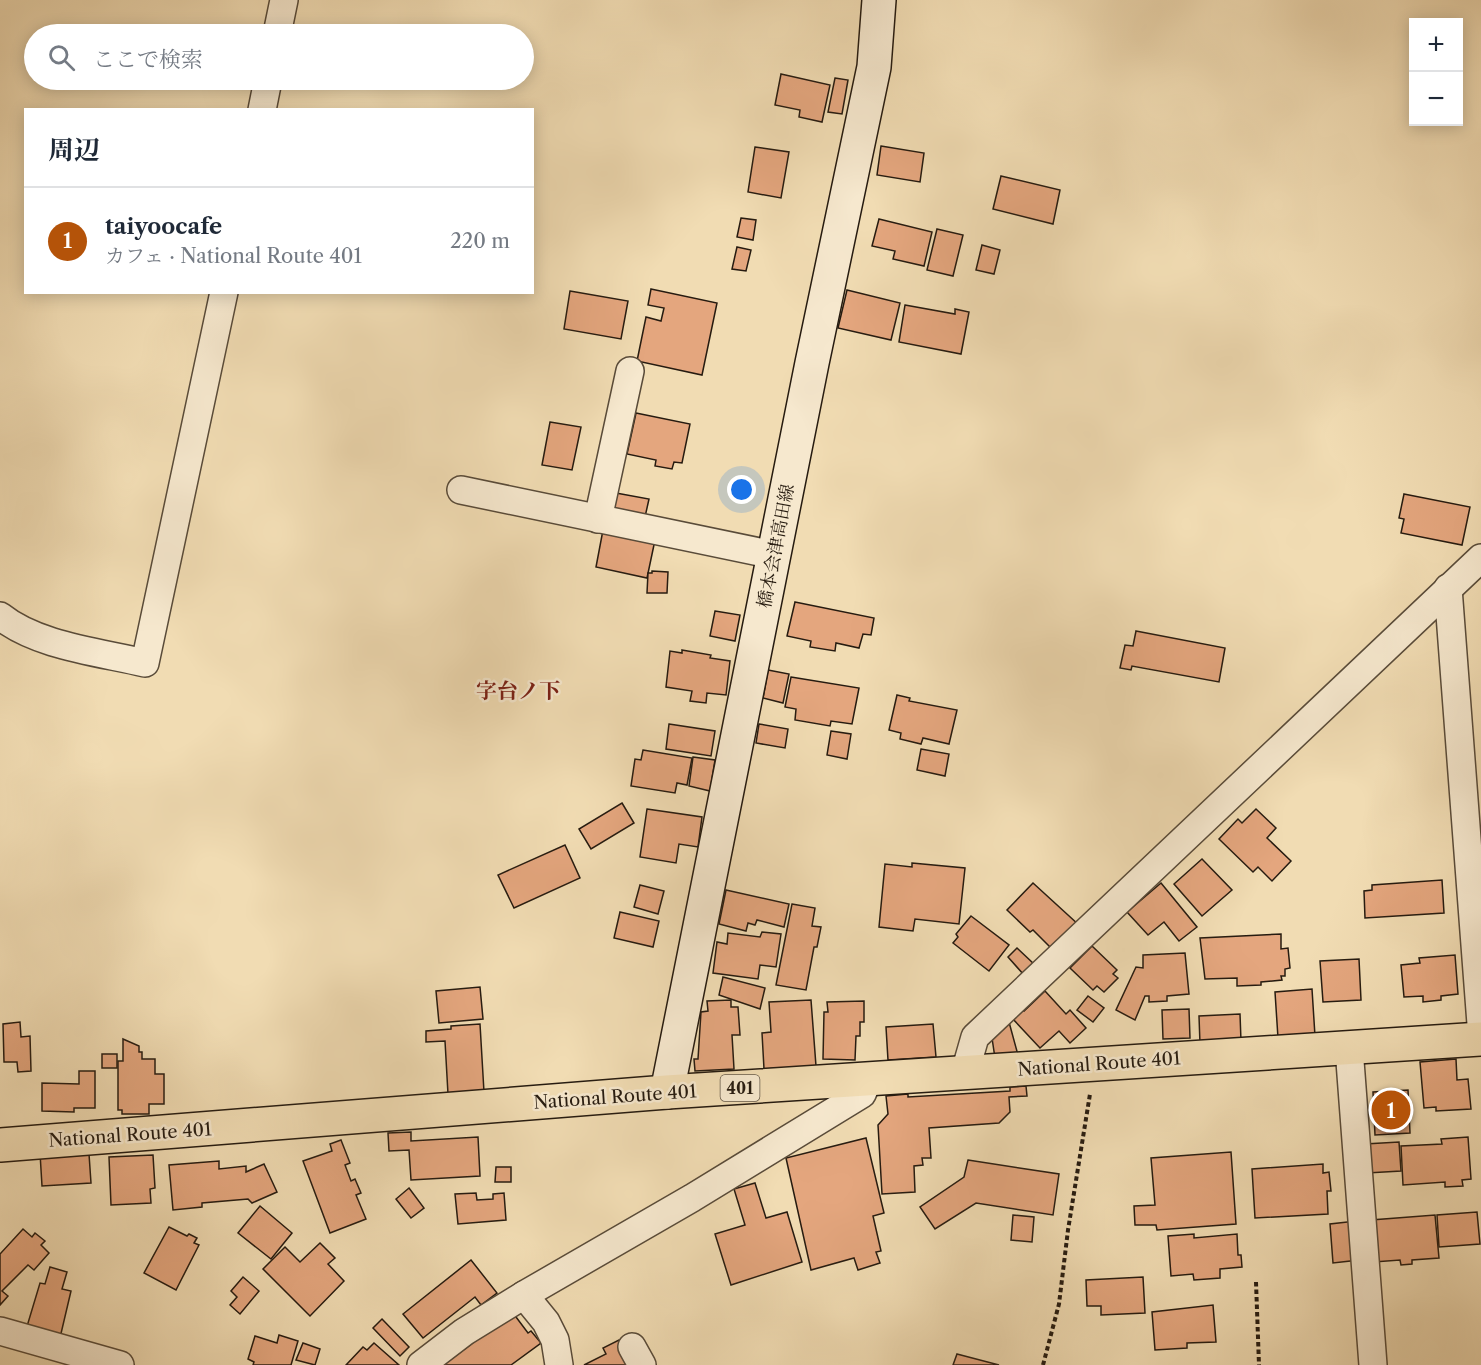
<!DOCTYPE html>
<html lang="ja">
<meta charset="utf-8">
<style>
body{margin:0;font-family:"Libre Caslon Text","Noto Serif JP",serif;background:#f6f6f7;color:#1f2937}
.controls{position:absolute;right:18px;top:18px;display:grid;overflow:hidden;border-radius:0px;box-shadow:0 3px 15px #0003}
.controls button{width:54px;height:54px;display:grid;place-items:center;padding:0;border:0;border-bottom:2px solid #e0e1e3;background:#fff;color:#1f2937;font:30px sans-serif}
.you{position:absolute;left:742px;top:490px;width:21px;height:21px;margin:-15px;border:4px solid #fff;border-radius:50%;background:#1a73e8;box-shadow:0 0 0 9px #1a73e833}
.badge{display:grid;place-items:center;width:39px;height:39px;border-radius:50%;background:#b45309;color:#fff;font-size:20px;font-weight:700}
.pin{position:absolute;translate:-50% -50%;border:3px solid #fff;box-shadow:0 2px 6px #0006}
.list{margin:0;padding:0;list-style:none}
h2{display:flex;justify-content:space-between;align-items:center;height:78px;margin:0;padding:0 24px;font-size:26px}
h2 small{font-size:20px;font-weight:400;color:#747a83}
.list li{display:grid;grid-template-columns:39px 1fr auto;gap:18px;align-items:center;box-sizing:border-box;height:108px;padding:0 24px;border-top:2px solid #e0e1e3}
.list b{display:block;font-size:22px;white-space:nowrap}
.list p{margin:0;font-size:20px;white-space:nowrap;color:#747a83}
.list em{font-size:20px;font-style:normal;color:#747a83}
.icon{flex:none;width:33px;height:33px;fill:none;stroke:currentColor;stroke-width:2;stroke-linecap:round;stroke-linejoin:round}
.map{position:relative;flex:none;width:1481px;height:1365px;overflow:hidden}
.search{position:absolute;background:#fff;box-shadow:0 3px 15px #0003;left:24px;top:24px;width:510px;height:66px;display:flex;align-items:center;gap:15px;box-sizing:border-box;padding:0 21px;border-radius:33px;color:#747a83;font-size:22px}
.panel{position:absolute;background:#fff;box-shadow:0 3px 15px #0003;left:24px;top:108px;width:510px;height:186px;border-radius:0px}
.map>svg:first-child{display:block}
.building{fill:#e4a67e;stroke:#261b10;stroke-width:1.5}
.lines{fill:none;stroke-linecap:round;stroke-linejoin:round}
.street-casing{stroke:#594b39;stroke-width:30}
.secondary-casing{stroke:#261b10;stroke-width:36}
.highway-casing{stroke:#261b10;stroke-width:36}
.path{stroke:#261b10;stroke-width:4;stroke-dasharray:4.5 3;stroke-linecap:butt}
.street{stroke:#f6e8ce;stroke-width:27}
.secondary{stroke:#f6e8ce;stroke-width:33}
.highway{stroke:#f1dcb3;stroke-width:33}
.labels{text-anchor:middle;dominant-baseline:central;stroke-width:5;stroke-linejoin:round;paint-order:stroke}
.shield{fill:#f6e8ce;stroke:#645849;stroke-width:1.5}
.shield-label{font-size:16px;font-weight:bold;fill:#261b10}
.street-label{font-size:18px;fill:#261b10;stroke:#f6e8ce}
.quarter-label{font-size:21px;font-weight:bold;fill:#7a1f14;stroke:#f6e8ce}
</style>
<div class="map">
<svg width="1481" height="1365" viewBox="0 0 1481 1365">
<rect width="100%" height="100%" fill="#f1dcb3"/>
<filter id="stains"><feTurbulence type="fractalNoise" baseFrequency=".00333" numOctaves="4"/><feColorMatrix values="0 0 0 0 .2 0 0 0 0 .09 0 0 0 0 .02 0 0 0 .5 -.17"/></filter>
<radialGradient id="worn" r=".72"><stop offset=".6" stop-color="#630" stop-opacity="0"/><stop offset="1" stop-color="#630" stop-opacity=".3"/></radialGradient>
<g class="building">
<path d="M781,74L830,85L822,122L799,117L800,110L775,105Z"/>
<path d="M835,78L848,80L842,114L828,112Z"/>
<path d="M881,146L924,153L920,182L877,175Z"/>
<path d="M755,147L789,152L781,198L748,192Z"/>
<path d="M1001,176L1060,190L1053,224L993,209Z"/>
<path d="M741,218L756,220L753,240L737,237Z"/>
<path d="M879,219L932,232L924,266L893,259L895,251L872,246Z"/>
<path d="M937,229L963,235L953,276L927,270Z"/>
<path d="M982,245L1000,250L994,274L976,270Z"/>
<path d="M737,247L751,250L746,271L732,269Z"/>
<path d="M651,289L717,303L702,375L637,361L646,317L661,321L664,308L648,305Z"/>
<path d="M847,290L900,303L891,340L838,328Z"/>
<path d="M570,291L628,301L621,339L564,329Z"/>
<path d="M905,305L955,314V309L969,312L961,354L899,342Z"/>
<path d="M636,413L690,424L682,463L674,462L672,469L655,466L656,460L627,454Z"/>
<path d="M550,422L581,427L572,470L542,465Z"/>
<path d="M616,493L649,499L645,517L612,512Z"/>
<path d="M1404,494L1470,507L1462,545L1401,533L1404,519L1399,518Z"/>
<path d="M603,530L655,540L647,578L596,567Z"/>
<path d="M652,571L668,572L667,593H647L648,573H652Z"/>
<path d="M795,602L874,618L871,635L863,634L859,648L836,643L835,651L810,647L811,641L787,636Z"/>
<path d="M715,611L740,615L735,641L710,636Z"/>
<path d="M1136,631L1225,648L1219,682L1132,666L1131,670L1120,668L1125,645L1133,646Z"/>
<path d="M682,650L711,655L710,658L730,661L726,695L707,693L706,703L690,701L692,691L666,687L670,651L682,653Z"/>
<path d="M768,670L789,674L783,703L763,698Z"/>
<path d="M791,677L859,688L852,724L831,721L830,726L795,720L796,709L785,707Z"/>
<path d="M897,695L910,698L909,701L957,710L949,744L923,738L921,744L900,739L901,733L889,730Z"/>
<path d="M669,724L715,731L711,756L666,749Z"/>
<path d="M759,724L788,729L785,748L756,743Z"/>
<path d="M831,731L851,734L847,759L827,755Z"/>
<path d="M921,749L949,754L945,776L917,770Z"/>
<path d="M643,750L692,758L687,785L677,783L675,793L631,786L635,759L641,760Z"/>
<path d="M693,757L715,760L710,791L689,786Z"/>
<path d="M622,803L634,823L591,849L579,829Z"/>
<path d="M647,809L702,817L698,847L679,844L676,863L640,857Z"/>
<path d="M1256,809L1276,828L1267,838L1291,861L1272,881L1258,867L1253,872L1219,839L1238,819L1242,823Z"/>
<path d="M565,845L580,878L514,908L498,875Z"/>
<path d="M1202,859L1232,890L1202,916L1174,884Z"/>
<path d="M912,863L965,868L959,924L915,919L913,931L879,927L885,864L912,867Z"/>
<path d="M1442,880L1444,913L1365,918L1364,891L1372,890V885Z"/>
<path d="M1033,883L1080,926L1054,951L1033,930L1030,932L1007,910Z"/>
<path d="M1161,883L1197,927L1179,941L1164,922L1148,935L1127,912Z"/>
<path d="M640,885L664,891L658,914L634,907Z"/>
<path d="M726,890L789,904L784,927L757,920L755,925L748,923L746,931L719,924Z"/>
<path d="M792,904L815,908L812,926L821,927L817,947H814L806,990L776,985Z"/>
<path d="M620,912L659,921L653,947L614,938Z"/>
<path d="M971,916L1009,945L989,971L953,943L958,937L956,934Z"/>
<path d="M762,932L781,934L776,967L760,965L758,979L713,973L717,942L727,944L728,933L760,937Z"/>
<path d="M1281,934V949L1288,948L1290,968L1285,969V976H1281L1282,980L1261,982V985L1237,986V978L1205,979L1200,938Z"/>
<path d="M1092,946L1117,970L1113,974L1118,978L1104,992L1097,986L1093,990L1070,968Z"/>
<path d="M1017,948L1035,965L1024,975L1008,957Z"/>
<path d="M1185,953L1189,994L1167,996V1001L1149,1002V996H1145L1135,1020L1116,1010L1136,967L1143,968V955Z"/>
<path d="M1455,955L1458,994L1441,996V1000L1423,1002V996L1404,997L1401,965L1420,963L1419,958Z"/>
<path d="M1359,959L1361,1000L1323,1002L1320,961Z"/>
<path d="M723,977L765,988L760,1009L719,995Z"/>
<path d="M480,987L483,1019L439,1023L436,991Z"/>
<path d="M1312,989L1315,1036L1278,1038L1275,992Z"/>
<path d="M1045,991L1066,1014L1070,1010L1086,1028L1070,1043L1059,1031L1040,1048L1012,1018L1022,1010L1024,1011Z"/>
<path d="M1088,996L1104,1008L1093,1022L1077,1010Z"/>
<path d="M731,1000V1007H738L740,1035H732L734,1069L695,1071L694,1059H698L701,1012L708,1011L707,1001Z"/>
<path d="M811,1000L816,1066L764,1069L762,1033L771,1032L769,1002Z"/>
<path d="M864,1001V1022H860V1036H856L855,1060L823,1059L824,1012H828L827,1002Z"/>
<path d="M1189,1009L1190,1038L1163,1039L1162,1010Z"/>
<path d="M1240,1014L1241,1041L1200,1044L1199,1016Z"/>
<path d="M20,1022L21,1037L30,1036L31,1071L18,1072L17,1062H4L3,1024Z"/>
<path d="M1009,1022L1018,1055L995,1058L992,1038Z"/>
<path d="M480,1024L484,1092L448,1094L445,1041L426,1042V1031L451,1029V1026Z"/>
<path d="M933,1024L936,1057L888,1060L886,1027Z"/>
<path d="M123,1039L139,1046V1052H142V1059H155V1074H164V1104H149V1114H122V1110H118V1061H123Z"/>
<rect x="102" y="1054" width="15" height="14"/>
<path d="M1456,1059L1457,1080L1468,1079L1471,1109L1436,1111V1107L1424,1108L1420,1062Z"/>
<path d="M79,1071H95V1108H74V1112L42,1111V1083L79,1084Z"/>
<path d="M1026,1086L1027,1096L1009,1097L1010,1112L999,1123L929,1128L931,1158H922L923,1165L914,1166L915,1192L882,1194L878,1125L888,1114L886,1096L908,1094V1097L1010,1091V1087Z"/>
<path d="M1408,1090L1410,1133L1375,1135L1373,1092Z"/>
<path d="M411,1132V1141L478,1137L480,1176L411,1180L409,1150L389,1151L388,1133Z"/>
<path d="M1468,1137L1471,1179L1462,1180L1463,1186L1445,1187V1182L1403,1185L1401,1146L1442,1144L1441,1139Z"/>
<path d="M866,1138L884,1213L873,1216L881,1251L876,1252L880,1263L858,1270L854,1258L811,1270L786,1158Z"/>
<path d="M341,1140L350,1163L345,1165L351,1181L355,1179L361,1193L356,1195L366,1219L330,1233L303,1161L332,1151L330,1144Z"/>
<path d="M1399,1142L1401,1171L1367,1173L1365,1144Z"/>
<path d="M1231,1152L1236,1224L1157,1230L1156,1225H1135L1134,1206L1155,1205L1151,1158Z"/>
<path d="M40,1153L89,1154L91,1183L42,1186Z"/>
<path d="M153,1155L155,1188L150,1189L151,1203L111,1205L109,1157Z"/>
<path d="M968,1160L1059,1174L1053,1215L976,1203L935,1229L920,1207L964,1177Z"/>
<path d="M219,1161V1169L246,1166V1172L264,1164L277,1192L252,1203L248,1199L202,1203V1207L173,1210L169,1165Z"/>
<path d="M1323,1164V1173L1329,1172L1331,1191H1327L1328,1214L1255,1218L1252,1169Z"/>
<path d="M496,1167H511V1182H495Z"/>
<path d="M755,1183L766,1218L787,1212L802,1262L731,1285L715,1234L745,1225L734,1189Z"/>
<path d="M409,1188L424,1208L411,1218L396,1199Z"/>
<path d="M476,1193L477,1200L493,1199V1194L504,1193L506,1220L458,1224L455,1194Z"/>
<path d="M260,1206L292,1233L271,1259L238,1233Z"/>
<path d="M1477,1212L1480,1244L1439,1247L1437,1215Z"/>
<path d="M1013,1215L1034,1217L1032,1242L1011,1240Z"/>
<path d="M1435,1215L1439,1258L1412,1260V1264L1401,1265L1400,1260L1374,1262L1371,1220Z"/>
<path d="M1356,1221L1359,1260L1333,1263L1330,1224Z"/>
<path d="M169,1227L187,1236L189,1234L197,1238L194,1243L199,1245L176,1290L144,1273Z"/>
<path d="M23,1229L32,1237L35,1233L45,1241L41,1245L49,1253L34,1270L28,1265L2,1291L8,1296L0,1305V1254Z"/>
<path d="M1194,1234V1238L1237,1234L1238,1255H1241L1242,1267L1220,1269V1278L1194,1280L1193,1274L1171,1276L1168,1236Z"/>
<path d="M320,1243L335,1258L328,1264L344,1281L310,1316L263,1269L285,1247L300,1262Z"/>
<path d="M471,1260L497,1293L481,1305L475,1297L423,1338L403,1314Z"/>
<path d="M50,1267L67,1272L62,1289L71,1291L59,1342L25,1333L40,1283L45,1284Z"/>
<path d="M243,1277L259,1291L240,1314L230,1305L237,1297L231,1291Z"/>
<path d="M1143,1277L1145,1313L1101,1315V1306H1087L1086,1280Z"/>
<path d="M1213,1305L1216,1342L1187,1343V1348L1155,1350L1152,1312Z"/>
<path d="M513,1313L528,1333L531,1331L541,1343L511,1365H443Z"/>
<path d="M382,1319L409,1347L400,1356L373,1328Z"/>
<path d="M279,1335L298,1341L291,1365H253L254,1362L248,1359L255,1336L277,1343Z"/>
<path d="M619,1340L631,1365H584L606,1354L603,1348Z"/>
<path d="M303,1343L320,1349L315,1365L296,1360Z"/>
<path d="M374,1343L399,1365H346L363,1347L367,1350Z"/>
<path d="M957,1354L999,1365H953Z"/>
</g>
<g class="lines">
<defs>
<g id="street">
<path d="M277,34L284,0"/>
<path d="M262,110L268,80"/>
<path d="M461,490L774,555"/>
<path d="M598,519L630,371"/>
<path d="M1448,588L1481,1024"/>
<path d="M0,616C37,646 99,652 145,663L224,292"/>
<path d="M1349,1048L1373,1365"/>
<path d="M965,1072L975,1037L1481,558"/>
<path d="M524,1295L546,1322L555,1340L559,1365"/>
<path d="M0,1331L120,1365"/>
<path d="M632,1347L642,1365"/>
<path d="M421,1365L464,1332L524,1295L692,1198L862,1094L868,1080"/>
</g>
<path id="secondary" d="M667,1092L812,363L874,67L879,0"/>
<path id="highway" d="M0,1145L667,1092L1481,1039"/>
</defs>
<use href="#street" class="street-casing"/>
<use href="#secondary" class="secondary-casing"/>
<use href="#highway" class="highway-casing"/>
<g class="path">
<path d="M1256,1282L1259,1365"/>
<path d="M1043,1365L1059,1304L1068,1230L1090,1094"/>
</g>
<use href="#street" class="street"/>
<use href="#secondary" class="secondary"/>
<use href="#highway" class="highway"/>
</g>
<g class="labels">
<rect class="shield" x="720.5" y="1075" width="39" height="26" rx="4.5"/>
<g class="shield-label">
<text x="740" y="1088">401</text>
</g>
<g class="street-label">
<text transform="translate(776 546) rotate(-79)">橋本会津高田線</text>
<text transform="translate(1099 1064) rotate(-4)">National Route 401</text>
<text transform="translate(615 1097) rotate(-4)">National Route 401</text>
<text transform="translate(130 1135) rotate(-4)">National Route 401</text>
</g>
<g class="quarter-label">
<text x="518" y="690">字台ノ下</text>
</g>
</g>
<rect width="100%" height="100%" filter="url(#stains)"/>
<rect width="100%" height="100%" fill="url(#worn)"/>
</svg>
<div class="controls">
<button>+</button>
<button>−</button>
</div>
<div class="you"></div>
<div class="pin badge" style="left:1391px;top:1110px">1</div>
<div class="search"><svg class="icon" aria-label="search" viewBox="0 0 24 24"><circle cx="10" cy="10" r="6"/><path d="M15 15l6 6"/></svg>ここで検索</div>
<section class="panel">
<h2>周辺<small></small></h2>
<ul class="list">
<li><span class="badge">1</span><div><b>taiyoocafe</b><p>カフェ · National Route 401</p></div><em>220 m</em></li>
</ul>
</section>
</div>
